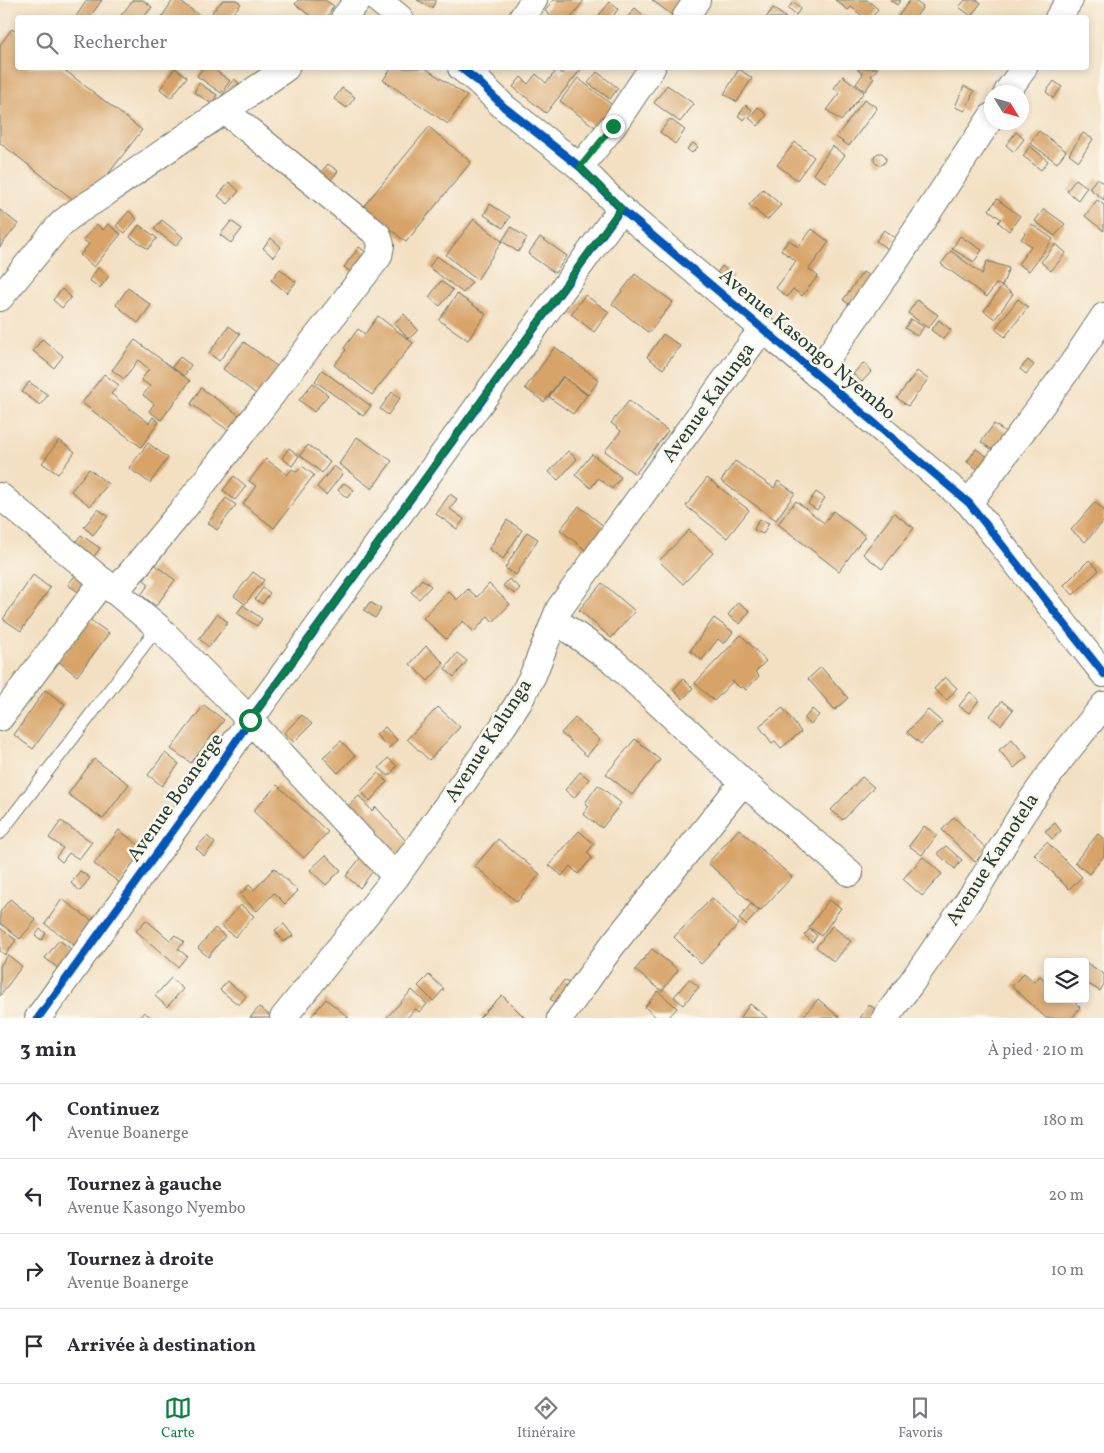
<!DOCTYPE html>
<html lang="fr">
<meta charset="utf-8">
<style>
body{margin:0;font-family:Vollkorn,serif;background:#f7f7f7;color:#2b2b33}
.controls{position:absolute;right:15px;bottom:15px;display:grid;overflow:hidden;border-radius:5px;box-shadow:0 2px 8px #0003}
.controls button{width:45px;height:45px;display:grid;place-items:center;padding:0;border:0;border-bottom:1px solid #e1e1e2;background:#fff;color:#2b2b33;font:25px sans-serif}
.compass{position:absolute;left:984px;top:85px;width:45px;height:45px;border-radius:50%;background:#fff;box-shadow:0 2px 8px #0003;rotate:127deg}
.stop{position:absolute;width:15px;height:15px;margin:-11px;border:4px solid #0b8043;border-radius:50%;background:#fff}
.stop.end{background:#0b8043;border-color:#fff;box-shadow:0 1px 5px #0008}
.list{margin:0;padding:0;list-style:none}
h2{display:flex;justify-content:space-between;align-items:center;height:65px;margin:0;padding:0 20px;font-size:21px}
h2 small{font-size:16px;font-weight:400;color:#7c7c81}
.list li{display:grid;grid-template-columns:32px 1fr auto;gap:15px;align-items:center;box-sizing:border-box;height:75px;padding:0 20px;border-top:1px solid #e1e1e2}
.list b{display:block;font-size:19px;white-space:nowrap}
.list p{margin:0;font-size:16px;white-space:nowrap;color:#7c7c81}
.list em{font-size:16px;font-style:normal;color:#7c7c81}
.icon{flex:none;width:28px;height:28px;fill:none;stroke:currentColor;stroke-width:2;stroke-linecap:round;stroke-linejoin:round}
.map{position:relative;flex:none;width:1104px;height:1018px;overflow:hidden}
.search{position:absolute;background:#fff;box-shadow:0 2px 8px #0003;left:15px;right:15px;top:15px;height:55px;display:flex;align-items:center;gap:12px;box-sizing:border-box;padding:0 18px;border-radius:5px;color:#7c7c81;font-size:19px}
.sheet{height:365px;background:#fff}
nav{display:flex;justify-content:space-around;align-items:center;box-sizing:border-box;height:70px;border-top:1px solid #e1e1e2;background:#fff;font-size:14px;color:#7c7c81}
nav a{display:grid;justify-items:center;gap:2px}
nav .on{color:#0b8043}
.map>svg:first-child{display:block}
.building{fill:#d7a368}
.lines{fill:none;stroke-linecap:round;stroke-linejoin:round}
.service-casing{stroke:#697666;stroke-width:14}
.minor-casing{stroke:#697666;stroke-width:28}
.service{stroke:#fff;stroke-width:12}
.minor{stroke:#fff;stroke-width:26}
.cycleway-casing{stroke:#fbf7ec;stroke-width:11}
.cycleway{stroke:#0057b8;stroke-width:8}
.route{stroke:#0b8043;stroke-width:6}
.labels{text-anchor:middle;dominant-baseline:central;stroke-width:5;stroke-linejoin:round;paint-order:stroke}
.street-label{font-size:20px;fill:#1f3d34;stroke:#fbf7ec}
</style>
<div class="map">
<svg width="1104" height="1018" viewBox="0 0 1104 1018">
<rect width="100%" height="100%" fill="#fbf7ec"/>
<filter id="ink" filterUnits="userSpaceOnUse"><feTurbulence type="fractalNoise" baseFrequency=".02" numOctaves="2"/><feDisplacementMap in="SourceGraphic" scale="10" xChannelSelector="R" yChannelSelector="G"/><feConvolveMatrix kernelMatrix="1 2 1 2 8 2 1 2 1" color-interpolation-filters="sRGB"/></filter>
<filter id="wash" filterUnits="userSpaceOnUse"><feTurbulence type="fractalNoise" baseFrequency=".0096" numOctaves="4" result="noise"/><feDisplacementMap in="SourceGraphic" scale="20" xChannelSelector="R" yChannelSelector="G"/><feGaussianBlur stdDeviation="1.12" result="paint"/><feColorMatrix in="noise" values="0 0 0 0 0 0 0 0 0 0 0 0 0 0 0 0 0 1.4 0 .05"/><feComposite in="paint" operator="in"/></filter>
<g filter="url(#wash)">
<rect width="100%" height="100%" fill="#f3e0c3"/>
<g id="blocks">
<g class="building">
<path d="M87,0H102L89,18H75Z"/>
<path d="M133,0H143L152,7L143,18H119Z"/>
<path d="M173,0H178L203,18H161Z"/>
<path d="M223,0H236L241,4L229,18H219L212,12Z"/>
<path d="M298,0H325L334,6L326,18H313L295,4Z"/>
<path d="M417,0H436L432,8Z"/>
<path d="M553,0H584L571,18H553L545,11Z"/>
<path d="M652,0H683L672,15Z"/>
<path d="M835,0H867L878,9L872,18H865L851,7L848,10Z"/>
<path d="M890,0H901L897,5Z"/>
<path d="M910,0H914L923,7L915,18H897Z"/>
<path d="M965,0H977L981,3L971,16L959,7Z"/>
<path d="M610,2L618,9L612,18H601L599,15Z"/>
<path d="M793,2L801,8L796,15L788,9Z"/>
<path d="M635,8L647,18H627Z"/>
<path d="M773,8L786,18H766Z"/>
<path d="M12,29L18,33V68H62L142,130L83,207L0,143V45Z"/>
<path d="M175,68L187,77L171,98L160,89Z"/>
<path d="M203,68H212L230,81L221,93L197,76Z"/>
<path d="M392,68H425L467,96L448,124L383,80Z"/>
<path d="M567,68H582L546,113L513,87L521,77L528,84L536,74L546,83L557,70L562,74Z"/>
<path d="M859,68H878L871,76L874,78L865,91L856,84L863,74L857,69Z"/>
<path d="M739,69L752,78L737,102L724,94Z"/>
<path d="M597,72L618,88L610,99L588,83Z"/>
<path d="M843,76L864,92L841,121L827,110L840,93L834,88Z"/>
<path d="M578,78L616,108L599,130L560,101Z"/>
<path d="M234,79L239,83L225,102L220,98Z"/>
<path d="M1054,81L1062,87L1053,98L1046,92Z"/>
<path d="M199,83L217,95L212,104L194,92Z"/>
<path d="M667,85L694,104L680,122L654,103Z"/>
<path d="M964,86L974,91L965,111L955,107Z"/>
<path d="M342,88L355,97L347,108L334,99Z"/>
<path d="M865,99L877,108L849,146L836,137Z"/>
<path d="M746,105L752,110L744,120L738,116Z"/>
<path d="M758,107L767,115L758,126L749,118Z"/>
<path d="M670,119L685,130L675,144L660,132Z"/>
<path d="M429,127L471,162L406,242L363,207Z"/>
<path d="M1039,131L1066,151L1057,163L1030,143Z"/>
<path d="M1016,132L1024,139L1014,152L1006,145Z"/>
<path d="M1083,133L1093,139L1079,161L1069,154Z"/>
<path d="M795,142L814,157L797,180L777,165Z"/>
<path d="M693,143L698,147L692,153L687,149Z"/>
<path d="M832,146L845,155L825,182L813,174Z"/>
<path d="M1030,146L1048,161L1041,170L1023,156Z"/>
<circle cx="880" cy="159" r="6"/>
<path d="M328,164L338,171L327,185L317,177Z"/>
<path d="M1097,178L1104,184V200L1089,188Z"/>
<path d="M1076,179L1087,187L1078,200L1067,191Z"/>
<path d="M229,182L239,191L228,204L218,196Z"/>
<path d="M763,189L781,205L767,220L749,205Z"/>
<path d="M997,199L1020,216L1009,231L998,222L1001,219L989,210Z"/>
<path d="M1097,200L1104,205V231L1085,216Z"/>
<path d="M490,204L510,217L503,228L484,215Z"/>
<path d="M1044,209L1065,224L1055,236L1035,221Z"/>
<path d="M0,210L18,224L0,247Z"/>
<path d="M129,211L137,219L125,233L116,226Z"/>
<path d="M474,219L502,241L477,280L446,255Z"/>
<path d="M162,220L183,237L176,246L154,229Z"/>
<path d="M231,221L242,229L231,243L220,235Z"/>
<path d="M97,224L103,230L108,224L121,234L94,267L80,255L89,244L83,240Z"/>
<path d="M1031,224L1053,239L1029,271L1018,264L1031,246L1021,239Z"/>
<path d="M139,225L157,238L148,249L130,237Z"/>
<path d="M511,227L527,238L518,252L502,241Z"/>
<path d="M812,229L829,242L809,269L818,276L802,296L793,289L787,297L776,288L796,261L781,250L789,240L798,247Z"/>
<path d="M884,230L896,239L888,249L876,241Z"/>
<path d="M960,236L982,250L974,262L952,249Z"/>
<path d="M540,237L567,256L555,273L528,254Z"/>
<path d="M271,238L281,247L273,257L263,248Z"/>
<path d="M1056,244L1066,253L1051,271L1041,262Z"/>
<path d="M359,247L370,255L354,275L344,267Z"/>
<path d="M951,251L982,274L987,261L1009,268L1002,286L996,284L987,297L941,264Z"/>
<path d="M437,256L472,282L463,293L429,267Z"/>
<path d="M722,266L734,276L727,285L715,276Z"/>
<path d="M98,268L109,276L100,288L89,280Z"/>
<path d="M280,269L296,282L287,293L271,280Z"/>
<path d="M863,272L874,279L855,308L843,300Z"/>
<path d="M635,274L673,302L649,333L612,304Z"/>
<path d="M441,281L453,290L440,306L429,297Z"/>
<path d="M1002,286L1013,294L995,319L984,311Z"/>
<path d="M128,288L151,305L138,323L116,305Z"/>
<path d="M62,289L71,297L62,308L53,300Z"/>
<path d="M457,294L486,314L468,340L439,320Z"/>
<path d="M585,295L609,312L594,332L571,314Z"/>
<path d="M1018,299L1028,307L1005,337L995,329Z"/>
<path d="M917,300L938,315L928,328L908,313Z"/>
<path d="M404,314L418,330L409,339L394,323Z"/>
<path d="M378,316L413,343L372,395L334,365L346,350L344,348L358,329L365,334Z"/>
<path d="M911,319L924,327L917,336L905,328Z"/>
<path d="M939,320L951,330L943,339L931,330Z"/>
<path d="M229,326L240,334L219,361L209,353Z"/>
<path d="M663,334L680,346L663,369L647,357Z"/>
<path d="M42,339L63,356L54,368L33,351Z"/>
<path d="M135,340L190,381L161,420L149,411L154,404L143,395L150,386L141,380L149,369L138,360L124,379L112,370Z"/>
<path d="M244,342L282,370L262,398L223,369Z"/>
<path d="M555,347L599,380L588,395L563,376L544,402L525,388Z"/>
<path d="M180,357L191,365L184,376L172,367Z"/>
<path d="M1028,360L1034,365L1026,374L1020,369Z"/>
<path d="M863,363L872,371L862,382L853,374Z"/>
<path d="M322,370L371,406L363,416L315,381Z"/>
<path d="M917,371L928,379L908,406L897,398Z"/>
<path d="M104,374L119,385L111,394L149,423L153,417L159,422L141,447L82,403Z"/>
<path d="M563,377L587,395L573,414L549,397Z"/>
<path d="M29,382L48,395L40,405L22,392Z"/>
<path d="M313,383L328,395L314,412L299,400Z"/>
<path d="M201,388L246,420L235,435L191,404Z"/>
<path d="M392,392L400,398L388,415L380,409Z"/>
<path d="M629,401L668,431L635,474L605,451L621,431L611,423Z"/>
<path d="M994,424L1007,433L994,451L981,442Z"/>
<path d="M357,437L392,461L372,489L339,464Z"/>
<path d="M59,440L75,452L58,474L42,463Z"/>
<path d="M148,443L168,458L150,483L129,468Z"/>
<path d="M308,445L330,462L322,473L300,455Z"/>
<path d="M289,448L299,456L292,466L282,458Z"/>
<path d="M976,449L988,457L979,470L967,462Z"/>
<path d="M568,451L577,459L558,480L549,472Z"/>
<path d="M592,454L621,477L612,489L598,478L591,488L575,475Z"/>
<path d="M266,459L287,475L292,469L297,472L302,466L314,475L274,528L243,504L256,486L249,481Z"/>
<path d="M735,461L774,488L778,481L795,493L776,520L721,481Z"/>
<path d="M334,466L343,473L326,495L317,487Z"/>
<path d="M89,469L108,484L90,506L71,491Z"/>
<path d="M234,476L246,486L235,500L223,490Z"/>
<path d="M707,478L749,510L727,538L686,506Z"/>
<path d="M344,483L354,490L347,498L338,490Z"/>
<path d="M816,492L825,498L817,510L808,504Z"/>
<path d="M450,494L457,499L450,509L464,519L457,529L436,514Z"/>
<path d="M226,498L236,505L217,530L208,523Z"/>
<path d="M796,501L824,523L833,511L865,536L839,571L778,524Z"/>
<path d="M1095,502L1104,510V521L1085,542L1071,530Z"/>
<path d="M579,506L606,528L588,552L560,530Z"/>
<path d="M98,509L108,516L93,535L84,527Z"/>
<path d="M894,513L914,528L882,569L863,554Z"/>
<path d="M759,519L769,523L763,534L754,530Z"/>
<path d="M507,520L522,530L503,559L489,549Z"/>
<path d="M689,530L713,553L683,584L659,561Z"/>
<path d="M527,532L538,539L516,575L505,568Z"/>
<path d="M81,535L100,548L93,558L74,544Z"/>
<path d="M1089,560L1099,570L1073,595L1064,585Z"/>
<path d="M155,565L175,580L156,606L141,595L149,584L144,580Z"/>
<path d="M253,572L264,580L245,604L234,596Z"/>
<path d="M76,574L88,582L80,593L68,585Z"/>
<path d="M33,575L50,588L21,631L3,619Z"/>
<path d="M422,579L431,586L419,599L411,592Z"/>
<path d="M509,579L520,588L515,594L503,586Z"/>
<path d="M602,583L635,611L611,638L579,610Z"/>
<path d="M489,584L510,604L493,622L488,616L474,632L463,621L446,639L423,618L448,591L457,600L468,589L477,597Z"/>
<path d="M263,588L270,593L262,604L255,599Z"/>
<path d="M370,602L381,609L375,618L364,610Z"/>
<path d="M738,602L750,611L740,624L728,615Z"/>
<path d="M243,605L262,619L257,626L237,613Z"/>
<path d="M217,614L228,622L209,647L199,639Z"/>
<path d="M714,618L733,632L724,644L718,639L702,660L690,651Z"/>
<path d="M89,619L109,633L77,676L58,661Z"/>
<path d="M741,635L766,661L755,672L759,676L746,690L742,686L740,688L733,681L714,701L695,683Z"/>
<path d="M426,646L444,663L428,681L410,664Z"/>
<path d="M457,653L467,661L454,677L445,669Z"/>
<path d="M821,667L848,698L835,710L808,679Z"/>
<path d="M945,677L957,688L947,700L934,689Z"/>
<path d="M683,679L693,688L683,699L673,690Z"/>
<path d="M45,690L65,704L33,749L14,735Z"/>
<path d="M970,692L979,700L969,713L959,706Z"/>
<path d="M1002,701L1013,710L1001,725L990,716Z"/>
<path d="M204,705L224,720L191,763L171,749Z"/>
<path d="M438,707L460,727L429,760L407,739Z"/>
<path d="M783,708L801,732L781,748L775,741L772,743L759,726Z"/>
<path d="M812,709L819,715L811,724L804,719Z"/>
<path d="M928,710L942,722L921,744L907,732Z"/>
<path d="M302,715L312,724L294,742L284,733Z"/>
<path d="M575,718L600,740L587,756L561,733Z"/>
<path d="M385,727L397,740L389,748L376,735Z"/>
<path d="M635,739L660,760L632,795L606,774Z"/>
<path d="M1012,739L1027,757L1014,768L999,750Z"/>
<path d="M341,741L355,756L338,773L323,757Z"/>
<path d="M165,753L179,764L162,786L148,775Z"/>
<path d="M388,758L397,766L389,776L379,768Z"/>
<path d="M94,759L129,784L103,819L68,794Z"/>
<path d="M580,772L589,779L574,798L565,790Z"/>
<path d="M378,773L387,782L370,801L361,791Z"/>
<path d="M862,777L874,787L843,820L831,810Z"/>
<path d="M277,785L328,832L304,858L253,811Z"/>
<path d="M598,785L621,803L602,828L583,814L589,806L585,803Z"/>
<path d="M359,796L372,811L376,807L413,849L396,864L347,807Z"/>
<path d="M954,817L987,849L975,862L942,830Z"/>
<path d="M61,821L92,842L79,859L69,853L62,862L56,857L63,848L49,838Z"/>
<path d="M1055,823L1061,831L1052,839L1045,831Z"/>
<path d="M924,826L937,835L922,855L909,846Z"/>
<path d="M739,829L792,877L760,911L708,863Z"/>
<path d="M119,830L145,850L120,883L94,864Z"/>
<path d="M579,831L594,844L587,853L592,858L578,874L570,866L562,876L549,865Z"/>
<path d="M1098,834L1104,839V856L1089,874L1075,862Z"/>
<path d="M207,836L215,843L204,856L196,848Z"/>
<path d="M498,839L540,874L517,902L475,866Z"/>
<path d="M1047,842L1082,877L1069,889L1034,854Z"/>
<path d="M946,846L962,860L955,869L937,853Z"/>
<path d="M326,855L341,870L326,885L310,870Z"/>
<path d="M362,856L376,867L360,888L346,876Z"/>
<path d="M923,857L942,874L922,896L903,879Z"/>
<path d="M274,868L298,891L285,904L274,893L257,911L240,895L249,885L254,890Z"/>
<path d="M80,871L90,878L80,891L71,883Z"/>
<path d="M712,898L739,924L701,964L674,937Z"/>
<path d="M10,899L36,920L20,939L0,923V912Z"/>
<path d="M62,899L102,928L84,952L45,924Z"/>
<path d="M829,900L841,908L821,936L809,927Z"/>
<path d="M751,904L759,911L746,925L739,919Z"/>
<path d="M241,905L254,916L235,937L222,926Z"/>
<path d="M146,920L170,940L175,935L184,942L178,949L187,956L178,967L136,931Z"/>
<path d="M284,924L293,936L283,942L275,930Z"/>
<path d="M832,926L851,941L834,962L816,947Z"/>
<path d="M0,928L16,940L5,955L0,951Z"/>
<path d="M215,928L225,936L208,957L198,948Z"/>
<path d="M40,929L46,933L42,940L35,936Z"/>
<path d="M810,929L817,936L812,942L804,935Z"/>
<path d="M59,940L78,954L64,973L45,958Z"/>
<path d="M652,949L678,970L662,991L635,970Z"/>
<path d="M8,955L22,966L0,996V966Z"/>
<path d="M1085,962L1104,974V984L1100,991L1085,982Z"/>
<path d="M1024,973L1034,982L1040,976L1048,984V999H1071L1080,1007L1072,1018H1046L1012,986Z"/>
<path d="M429,975L444,989L433,1001L418,986Z"/>
<path d="M171,978L183,989L167,1007L155,996Z"/>
<path d="M689,979L699,987L683,1005L674,997Z"/>
<path d="M564,980L578,989L564,1008L550,999Z"/>
<path d="M227,981L246,996L239,1005L220,990Z"/>
<path d="M412,990L427,1004L420,1012L415,1009L407,1018H386Z"/>
<path d="M658,991L677,1008L668,1018H657L645,1007Z"/>
<path d="M502,995L525,1018H479Z"/>
<path d="M326,999L349,1018H310Z"/>
<path d="M818,999L840,1018H802Z"/>
<path d="M750,1004L768,1018H740Z"/>
<path d="M869,1005L877,1010L871,1018H860Z"/>
<path d="M259,1007L273,1018H250Z"/>
<path d="M144,1012L152,1018H139Z"/>
</g>
</g>
</g>
<g filter="url(#ink)">
<use href="#blocks" fill-opacity="0" stroke="#697666" stroke-width="1"/>
<g class="lines">
<defs>
<path id="service" d="M0,833L158,627"/>
<g id="minor">
<path d="M378,0L400,18"/>
<path d="M344,18L358,0"/>
<path d="M522,18L534,0"/>
<path d="M685,18L697,0"/>
<path d="M1058,18L1070,0"/>
<path d="M461,68L479,82L504,107L580,167L621,209L969,503L1104,674"/>
<path d="M1007,92L1024,68"/>
<path d="M580,167L613,126L652,68"/>
<path d="M0,298L58,227C72,212 91,204 107,192C166,149 227,110 286,68"/>
<path d="M816,374L897,259L992,116"/>
<path d="M0,496L158,627L250,720L396,877"/>
<path d="M969,503L1072,364L1104,316"/>
<path d="M115,592L189,502L379,256L381,245L378,235L225,111"/>
<path d="M555,620L613,661L743,782L850,873"/>
<path d="M0,718L103,581"/>
<path d="M38,1018L209,781L250,720L621,209"/>
<path d="M283,1018L396,877L504,725L519,702L533,675L559,609L762,329"/>
<path d="M560,1018L611,947L743,782"/>
<path d="M885,1018L909,986L979,885L1022,814L1059,761L1104,705"/>
</g>
</defs>
<use href="#service" class="service-casing"/>
<use href="#minor" class="minor-casing"/>
<use href="#service" class="service"/>
<use href="#minor" class="minor"/>
<defs>
<g id="cycleway">
<path d="M461,68L479,82L504,107L580,167L621,209L969,503L1104,674"/>
<path d="M38,1018L209,781L250,720L621,209"/>
</g>
</defs>
<use href="#cycleway" class="cycleway-casing"/>
<use href="#cycleway" class="cycleway"/>
</g>
</g>
<g class="lines" filter="url(#ink)">
<path class="route" d="M250,720L621,208L580,167L613,126"/>
</g>
<g class="labels">
<g class="street-label">
<text transform="translate(807 345) rotate(40)">Avenue Kasongo Nyembo</text>
<text transform="translate(709 403) rotate(-54)">Avenue Kalunga</text>
<text transform="translate(489 741) rotate(-57)">Avenue Kalunga</text>
<text transform="translate(176 798) rotate(-55)">Avenue Boanerge</text>
<text transform="translate(993 860) rotate(-57)">Avenue Kamotela</text>
</g>
</g>
</svg>
<div class="controls">
<button><svg class="icon" aria-label="layers" viewBox="0 0 24 24"><path d="M12 4l9 5-9 5-9-5zM3 14l9 5 9-5"/></svg></button>
</div>
<svg class="compass" viewBox="-18 -18 36 36"><path d="M0-13l5 13h-10z" fill="#e53935"/><path d="M0 13l5-13h-10z" fill="#7c7c81"/></svg>
<div class="stop" style="left:250px;top:720px"></div>
<div class="stop end" style="left:613px;top:126px"></div>
<div class="search"><svg class="icon" aria-label="search" viewBox="0 0 24 24"><circle cx="10" cy="10" r="6"/><path d="M15 15l6 6"/></svg>Rechercher</div>
</div>
<section class="sheet">
<h2>3 min<small>À pied · 210 m</small></h2>
<ul class="list">
<li><svg class="icon" aria-label="ahead" viewBox="0 0 24 24"><path d="M12 20V5M6 11l6-6 6 6"/></svg><div><b>Continuez</b><p>Avenue Boanerge</p></div><em>180 m</em></li>
<li><svg class="icon" aria-label="left" viewBox="0 0 24 24"><path d="M17 20v-9H6M10 6l-5 5 5 5"/></svg><div><b>Tournez à gauche</b><p>Avenue Kasongo Nyembo</p></div><em>20 m</em></li>
<li><svg class="icon" aria-label="right" viewBox="0 0 24 24"><path d="M7 20v-9h11M14 6l5 5-5 5"/></svg><div><b>Tournez à droite</b><p>Avenue Boanerge</p></div><em>10 m</em></li>
<li><svg class="icon" aria-label="arrive" viewBox="0 0 24 24"><path d="M6 21V4h12l-3 4 3 4H6"/></svg><div><b>Arrivée à destination</b></div></li>
</ul>
</section>
<nav>
<a class="on"><svg class="icon" aria-label="map" viewBox="0 0 24 24"><path d="M3 6l6-2 6 2 6-2v14l-6 2-6-2-6 2zM9 4v14M15 6v14"/></svg>Carte</a>
<a><svg class="icon" aria-label="directions" viewBox="0 0 24 24"><path d="M12 3l9 9-9 9-9-9zM9 14v-3h6M13 9l2 2-2 2"/></svg>Itinéraire</a>
<a><svg class="icon" aria-label="saved" viewBox="0 0 24 24"><path d="M7 4h10v16l-5-4-5 4z"/></svg>Favoris</a>
</nav>
